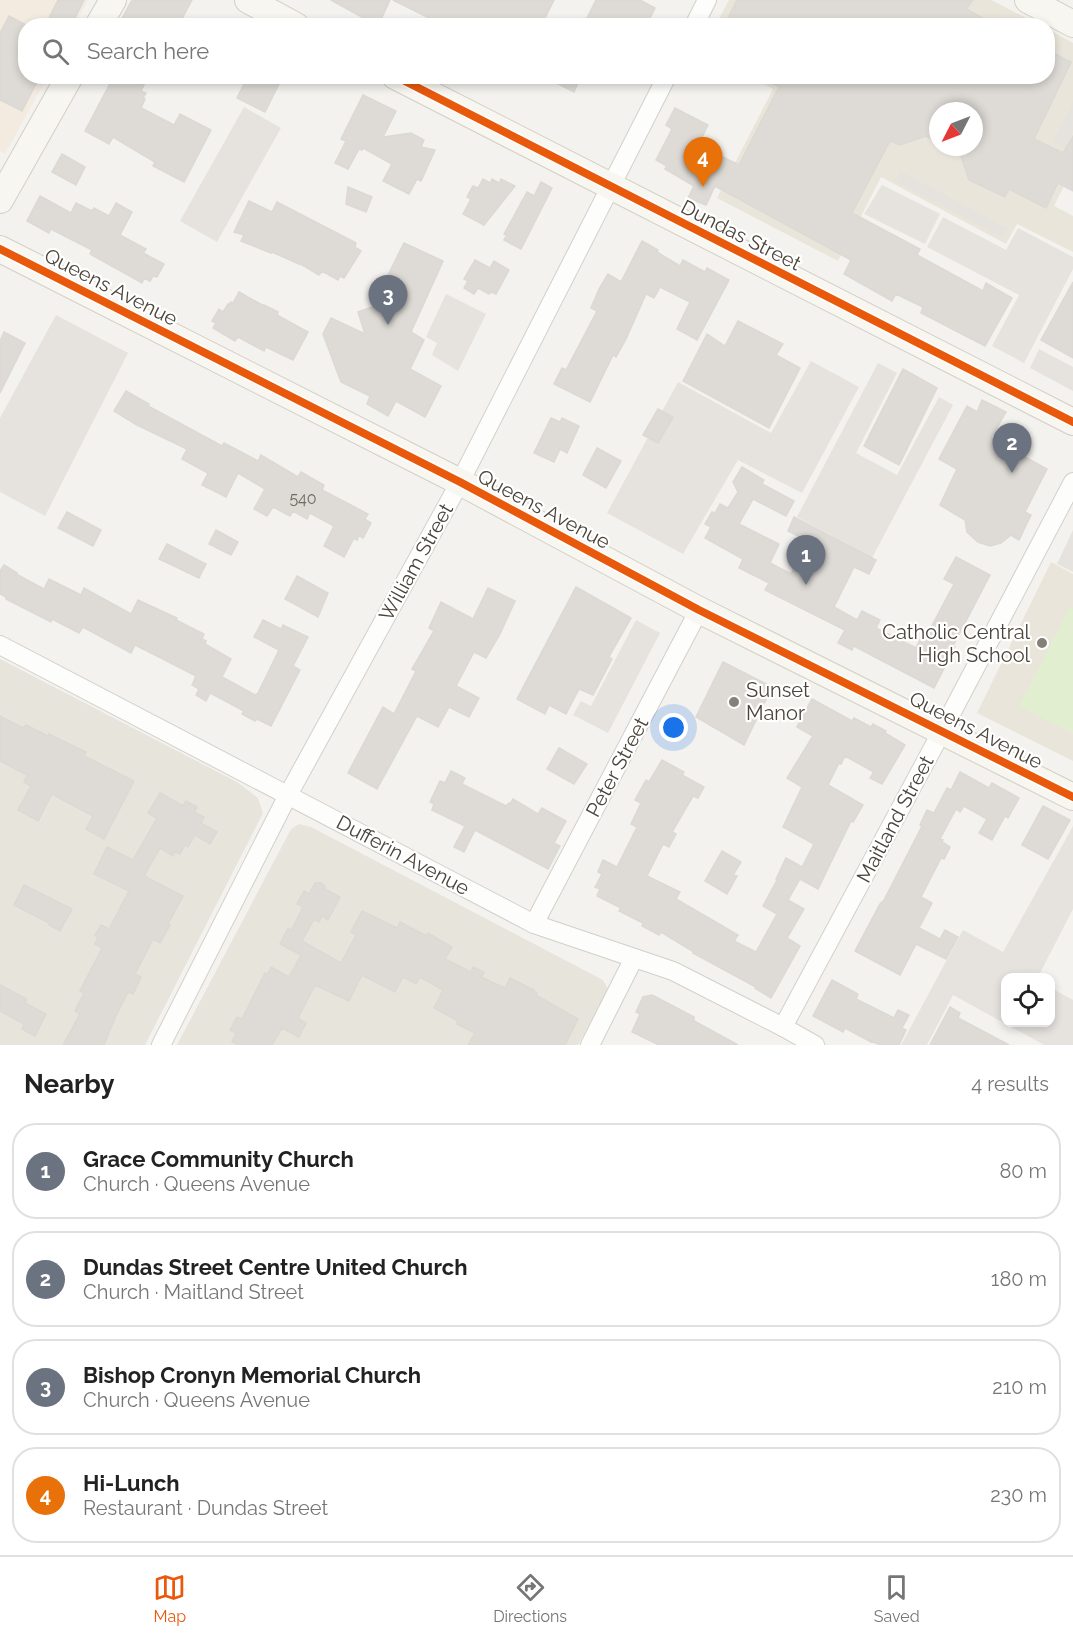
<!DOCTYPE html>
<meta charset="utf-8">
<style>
body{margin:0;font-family:Raleway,sans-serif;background:#f6f6f6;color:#222}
.controls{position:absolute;right:18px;bottom:18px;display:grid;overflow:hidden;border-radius:12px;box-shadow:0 3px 9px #0003}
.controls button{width:54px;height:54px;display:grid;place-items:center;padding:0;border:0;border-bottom:2px solid #e0e0e0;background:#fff;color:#222;font:30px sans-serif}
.compass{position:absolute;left:929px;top:102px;width:54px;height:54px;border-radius:50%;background:#fff;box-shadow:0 3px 9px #0003;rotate:228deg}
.you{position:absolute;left:674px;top:728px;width:21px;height:21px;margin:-15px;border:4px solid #fff;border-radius:50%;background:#1a73e8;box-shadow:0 0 0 9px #1a73e833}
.badge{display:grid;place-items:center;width:39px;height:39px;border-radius:50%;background:#ea580c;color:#fff;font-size:20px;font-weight:700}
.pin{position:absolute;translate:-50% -50px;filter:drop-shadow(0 2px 3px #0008)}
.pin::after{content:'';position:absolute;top:32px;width:21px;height:18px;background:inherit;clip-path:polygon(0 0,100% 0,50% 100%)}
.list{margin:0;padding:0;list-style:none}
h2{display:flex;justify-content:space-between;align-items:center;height:78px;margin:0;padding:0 24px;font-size:26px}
h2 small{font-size:20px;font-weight:400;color:#767676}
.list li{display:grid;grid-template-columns:39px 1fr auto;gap:18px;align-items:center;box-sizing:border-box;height:96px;margin:0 12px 12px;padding:0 12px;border:2px solid #e0e0e0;border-radius:24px}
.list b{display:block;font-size:22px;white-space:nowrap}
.list p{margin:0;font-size:20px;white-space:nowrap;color:#767676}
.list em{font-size:20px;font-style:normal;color:#767676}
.icon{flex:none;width:33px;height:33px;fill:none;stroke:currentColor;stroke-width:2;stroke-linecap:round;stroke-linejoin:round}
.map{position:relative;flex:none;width:1073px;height:1045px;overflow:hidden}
.search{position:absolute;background:#fff;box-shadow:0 3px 9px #0003;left:18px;right:18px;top:18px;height:66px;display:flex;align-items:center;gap:15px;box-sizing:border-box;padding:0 21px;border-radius:24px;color:#767676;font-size:22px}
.sheet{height:510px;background:#fff}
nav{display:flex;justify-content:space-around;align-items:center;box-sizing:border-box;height:84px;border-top:2px solid #e0e0e0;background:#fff;font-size:16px;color:#767676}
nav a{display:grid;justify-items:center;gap:3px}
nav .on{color:#ea580c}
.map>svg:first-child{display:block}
.residential{fill:#e7e4dc}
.commercial{fill:#f3ebdf}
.education{fill:#eae5da;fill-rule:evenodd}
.green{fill:#e1eecf}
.parking{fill:#e6e3df}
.building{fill:#dedbd6;stroke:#dcd9d4;stroke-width:1.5}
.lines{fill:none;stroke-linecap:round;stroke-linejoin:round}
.street-casing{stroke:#d2d0cb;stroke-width:20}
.secondary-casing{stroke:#d3cfc5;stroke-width:28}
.street{stroke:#fdfdfc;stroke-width:18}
.secondary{stroke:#f7f6f1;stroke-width:26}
.cycleway-casing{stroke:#fff;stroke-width:11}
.cycleway{stroke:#e8590c;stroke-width:8}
.poi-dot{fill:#868178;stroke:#fff;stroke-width:2}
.labels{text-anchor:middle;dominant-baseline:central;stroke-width:4.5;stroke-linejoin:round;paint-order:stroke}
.number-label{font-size:16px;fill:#706a61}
.street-label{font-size:20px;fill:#4b4439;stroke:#fff}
.poi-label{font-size:20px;fill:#4b4439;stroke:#fff;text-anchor:end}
</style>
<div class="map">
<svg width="1073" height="1045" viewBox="0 0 1073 1045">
<rect width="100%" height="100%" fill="#f4f2ee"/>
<g class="residential">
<path d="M0,659L237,782L258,798L263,813L145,1045H0Z"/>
<path d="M299,824L311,827L603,980L608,989L578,1045H177L291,829Z"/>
</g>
<path class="commercial" d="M0,0H88L74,25L26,26V76L47,77L5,154L0,151Z"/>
<g class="education">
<path d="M729,0H991L1040,25L715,26Z"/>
<path d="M1048,29L1073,43V134L1065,150L1073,168L1054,206L1073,216V252L1017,224L1006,244L881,177L838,261L717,198L773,89L751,77L1048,76ZM938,111H974V147H938Z"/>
<path d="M1051,562L1073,574V761L977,713Z"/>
</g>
<path class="green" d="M1070,607L1073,609V734L1019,706Z"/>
<g class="parking">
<path d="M1073,101V131L1065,148L1053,142Z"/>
<path d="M244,107L281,128L217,242L180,221Z"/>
<path d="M900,171L1008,228L1003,238L895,181Z"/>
<path d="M882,185L940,214L925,244L864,214Z"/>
<path d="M943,217L1006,250L1018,228L1073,257V269L1024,363L992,346L1019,295L927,247Z"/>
<path d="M446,294L486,314L458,371L432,355L437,343L426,337Z"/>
<path d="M56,315L128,353L45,516L0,492V418Z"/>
<path d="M1039,349L1073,367V391L1030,368Z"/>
<path d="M811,361L859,387L802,493L738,460L683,554L607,513L678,382L771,433Z"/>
<path d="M878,363L897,373L856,453L897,475L939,397L953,405L872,558L797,517Z"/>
<path d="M1073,530V572L1057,564Z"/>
<path d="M636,620L660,633L608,733L573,715L581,701L591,706Z"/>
<path d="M1073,826V909L1038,977L1006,978V1023H1050L1051,988L1073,1000V1045H1044L953,995L927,1045H901L963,930L1003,952Z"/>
</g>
<g class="building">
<path d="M58,0H84L71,26H45Z"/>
<path d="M132,0H192L178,26H118Z"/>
<path d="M331,0H390L378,26Z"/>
<path d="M393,0H554L541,26H445Z"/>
<path d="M596,0H640L655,8L646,26H583Z"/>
<path d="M737,0H973L966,9L998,26H724Z"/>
<path d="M9,16L26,25V76H40L22,111L0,100V33Z"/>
<path d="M1047,50L1071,62L1034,139L1063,153L1073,136V191L1058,183L1046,208L1009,189L1005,197L969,180L958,147H974V111H938V143L926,136L900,145L890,141L852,213L920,249L917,255L983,291L986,283L1012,298L985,346L921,313L923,307L896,294L892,301L844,274L851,260L715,186L706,205L688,198L694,186L665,169L667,166L656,160L672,129L666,125L675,108L708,125L698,145L739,165L779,87L760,76H1047Z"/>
<path d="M114,76H148L141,91L146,93L143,98L145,99L141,108L174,125L180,114L211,130L184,182L153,166L155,162L113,137L109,144L85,131Z"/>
<path d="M248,76H283L265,112L237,98Z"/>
<path d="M543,76H581L574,92Z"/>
<path d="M363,95L396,111L383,137L411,133L424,140L421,147L435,150L421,181L417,179L409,194L383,181L392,164L363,148L362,150L359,149L348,169L335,163L346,141L341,139Z"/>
<path d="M62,154L85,167L76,185L52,172Z"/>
<path d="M483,179L490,183L492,179L499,183L501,179L515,186L484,225L463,214L471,199L467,197L473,186L478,188Z"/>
<path d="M541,182L552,188L521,249L504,240L507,235L504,234L527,192L534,196Z"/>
<path d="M348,187L372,197L366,212L346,204Z"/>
<path d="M40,196L71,213L76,203L92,211L94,208L109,216L116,203L132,212L120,235L146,249L143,253L164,264L157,277L153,276L150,281L144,278L142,283L90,254L92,250L51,229L49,233L27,221Z"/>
<path d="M249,201L272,212L277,202L356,243L355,247L361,251L344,278L340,276L338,280L322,271L319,275L299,263V264L272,252L271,253L241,241L244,235L234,232Z"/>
<path d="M642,241L658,250L657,252L680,266L683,260L705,272L707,268L729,280L697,340L677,329L690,302L660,287L654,298L646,294L626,339L616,357L613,355L590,402L554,384L562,368L566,370L597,311L591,308L599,289L608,274L621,282Z"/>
<path d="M404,243L443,261L411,332L424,340L410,369L441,386L425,417L396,401L388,416L367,404L370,396L341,382L323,334L331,318L365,334L358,312L372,307Z"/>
<path d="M475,260L490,268L494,261L509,270L496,294L491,292L489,294L478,288L474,294L464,288L468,281L464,279Z"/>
<path d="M1073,282V358L1041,340Z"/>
<path d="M239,292L264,306V305L278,312L277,315L308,332L293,360L266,347L264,351L238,337L235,341L213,328L216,323L212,321L219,309L223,312L228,304L229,305L231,302L233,303Z"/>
<path d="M738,321L783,344L776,355L800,368L769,428L683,381L707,334L725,346Z"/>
<path d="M4,332L25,343L0,393V341Z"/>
<path d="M903,369L937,388L899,465L864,446Z"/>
<path d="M126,391L149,404L148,406L222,446L224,443L258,461L261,455L298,477L301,472L324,485L322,490L368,514L365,519L371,523L363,538L359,535L357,540L354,538L344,557L324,546L334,526L310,513L307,519L293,511L290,516L273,507L267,516L254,509L265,489L238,473L226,497L202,485L208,473L182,459L187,449L137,425L114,411Z"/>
<path d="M982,400L1006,412L991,438L1047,469L1025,512L1031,515L1019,540L1011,535L1001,543L990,546L978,542L967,532L965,520L940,505L957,469L939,459L967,406L977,412Z"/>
<path d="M658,409L673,417L658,443L643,435Z"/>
<path d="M551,418L560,422L562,418L579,426L567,453L560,449L554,462L534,453Z"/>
<path d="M597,448L621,461L606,488L583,475Z"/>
<path d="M742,467L764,480L762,484L794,501L786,516L753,499L739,524L779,544L770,563L791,574L808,541L788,531L794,517L876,560L869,574L854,567L834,607L857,620L862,611L880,620L876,628L916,648L924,631L928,633L954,584L944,579L956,557L990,575L953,646L955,647L934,688L854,646L852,650L838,643L845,630L765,590L769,583L739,568L743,559L705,538L711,527L705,524L712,512L715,513L720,504L728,508L738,492L733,482Z"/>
<path d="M67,512L101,530L93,546L58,528Z"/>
<path d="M216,530L238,542L231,555L209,544Z"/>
<path d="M167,544L206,564L199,578L159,559Z"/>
<path d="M4,565L17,573L16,574L44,589L49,579L81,595L84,588L131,614L138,600L177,618L176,620L204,634L202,639L206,641L205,644L231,659L222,677L255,695L258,693L279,650L254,637L263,620L281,629L283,625L308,637L293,666L300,670L271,726L257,719L255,721L242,714L244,711L216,696L210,693L206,701L196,695L199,689L192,685L196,676L161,658L135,645L131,653L83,627L79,633L52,619L51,622L6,599V597L0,594V571Z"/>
<path d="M297,576L328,593L318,617L285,599Z"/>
<path d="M576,587L631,618L609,657L612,659L593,695L579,689L566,714L549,705L545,714L517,699Z"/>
<path d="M488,588L515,601L500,634L486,658L474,652L456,686L479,698L469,717L449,707L438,727L417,716L377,789L348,773L383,707L394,714L416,671L412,669L434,631L429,628L441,602L473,619Z"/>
<path d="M723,662L772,687L744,745L696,717Z"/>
<path d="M812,699L852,721L854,718L871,727L873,724L886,731L885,733L905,745L882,784L870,778L874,772L845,756L841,764L839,763L828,785L863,805L853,822L851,821L818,889L800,879L788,900L804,909L787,938L800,946L771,998L755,988L756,987L693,953L694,952L661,932L659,935L642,926L643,923L619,911L621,908L597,896L600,889L595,887L602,874L598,872L603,860L617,867L637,827L631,824L641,803L635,800L646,780L649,782L662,760L684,772L682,775L704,787L698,798L693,796L672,832L676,834L669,847L663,844L647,876L680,892L676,899L738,935L734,941L756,952L777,914L763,906L777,880L776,879L786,858L802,867L814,844L783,827L802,787L787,778L813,736L797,727Z"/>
<path d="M0,716L23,728L26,725L48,736L49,734L86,752L84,756L134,781L104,839L86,829L93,816L52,794L38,821L18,810L31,786L24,782L27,775L0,761Z"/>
<path d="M559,748L587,764L574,784L547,769Z"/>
<path d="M451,771L465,778L462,784L506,806L509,803L510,804L513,799L538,814L542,808L566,821L554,843L560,846L548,869L475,830L464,852L454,847L465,826L432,810L434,804L430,802L440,781L445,783Z"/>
<path d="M960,772L989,788L992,783L1019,798L1008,818L1005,816L992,840L979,833L987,819L964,806L960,812L956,809L940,839L943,840L942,842L950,847L944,859L941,858L921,897L932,903L919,928L940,939L945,930L958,937L946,959L916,944L900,975L855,951L880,904L884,900L922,826L920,825L927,810L934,813L947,788L951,790Z"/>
<path d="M160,793L183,806L186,801L197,807L194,812L204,817L201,823L217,832L210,844L195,835L188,847L185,845L180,854L175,852L173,856L160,848L144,876L183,896L168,924L170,925L160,943L153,939L135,974L141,977L133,994L128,992L115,1018L104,1045H63L80,1014L75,1011L84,993L80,991L102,948L95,944L98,937L95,935L101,925L109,929L129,891L94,874L107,847L133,860L157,818L148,813Z"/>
<path d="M1043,806L1070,820L1048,859L1022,845Z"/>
<path d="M722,851L741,862L733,875L737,876L727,894L705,881Z"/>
<path d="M315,883H321L324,885L325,889L340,897L328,920L322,916L319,922L314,919L302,941L341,963L356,935L351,932L362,911L397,928L400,922L427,936L428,933L452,947L445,959L471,972L473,967L484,972L481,977L505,988L510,978L534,990L533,991L537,993L536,995L578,1019L565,1045H468L475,1033L457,1024L458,1021L434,1008L443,990L420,977L416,984L403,977L395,992L362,975L349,1001L315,985L298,1018L306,1023L299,1037L282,1028L272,1045H238L232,1042L236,1033L230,1030L237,1017L242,1019L265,973L267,975L271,967L289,977L301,955L280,944L288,928L291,931L303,907L297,904L304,891L309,894Z"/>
<path d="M24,885L72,909L60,931L49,925V923L14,905Z"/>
<path d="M832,980L858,994L856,999L894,1018L898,1010L909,1015L902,1028L906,1030L899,1045H880L871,1041V1042L845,1028L843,1032L813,1016Z"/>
<path d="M0,985L27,999L25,1003L46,1014L35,1036L22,1029L24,1024L0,1011Z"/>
<path d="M652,995L694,1017V1021L738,1045H659L632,1032L640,1014L636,1012L643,997Z"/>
<path d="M950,1007L960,1013L958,1018L1009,1045H930Z"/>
</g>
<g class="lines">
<defs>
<g id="street">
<path d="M694,26L707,0"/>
<path d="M0,645L534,924L673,971L783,1027L815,1045"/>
<path d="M534,924L699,610"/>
<path d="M783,1027L942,731L1073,482"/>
<path d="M161,1045L288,795L460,482L667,76"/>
<path d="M590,1045L634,958"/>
</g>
<g id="secondary">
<path d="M248,0L296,26"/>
<path d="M1028,0L1073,24"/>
<path d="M98,26L113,0"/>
<path d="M395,76L1073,422"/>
<path d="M0,200L70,76"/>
<path d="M0,249L460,482L699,610L1073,797"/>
</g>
</defs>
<use href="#street" class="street-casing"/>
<use href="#secondary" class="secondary-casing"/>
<use href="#street" class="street"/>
<use href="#secondary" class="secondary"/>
<defs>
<g id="cycleway">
<path d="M395,76L1073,422"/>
<path d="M0,249L460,482L699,610L1073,797"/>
</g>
</defs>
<use href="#cycleway" class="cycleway-casing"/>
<use href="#cycleway" class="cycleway"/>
</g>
<g class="poi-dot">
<circle cx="1042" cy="643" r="6"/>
<circle cx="734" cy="702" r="6"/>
</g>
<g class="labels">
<g class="number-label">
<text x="303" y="498">540</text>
</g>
<g class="street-label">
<text transform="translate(741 235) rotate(27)">Dundas Street</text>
<text transform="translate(111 287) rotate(27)">Queens Avenue</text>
<text transform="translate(544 509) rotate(28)">Queens Avenue</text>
<text transform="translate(416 562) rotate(-61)">William Street</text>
<text transform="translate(976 730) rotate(27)">Queens Avenue</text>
<text transform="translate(617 767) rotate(-62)">Peter Street</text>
<text transform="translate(895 819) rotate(-62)">Maitland Street</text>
<text transform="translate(403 855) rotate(28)">Dufferin Avenue</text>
</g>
<g class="poi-label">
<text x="1030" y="632">Catholic Central<tspan x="1030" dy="23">High School</tspan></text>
<text x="746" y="690" text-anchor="start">Sunset<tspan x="746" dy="23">Manor</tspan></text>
</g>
</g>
</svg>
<div class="controls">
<button><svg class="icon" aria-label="locate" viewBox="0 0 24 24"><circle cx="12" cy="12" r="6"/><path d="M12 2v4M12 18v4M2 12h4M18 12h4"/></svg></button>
</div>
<svg class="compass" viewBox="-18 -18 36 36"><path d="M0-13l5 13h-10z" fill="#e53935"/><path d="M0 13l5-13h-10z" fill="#767676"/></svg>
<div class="you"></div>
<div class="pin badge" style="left:806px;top:585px;background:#6b7280">1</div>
<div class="pin badge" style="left:1012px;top:473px;background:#6b7280">2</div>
<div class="pin badge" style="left:388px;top:325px;background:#6b7280">3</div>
<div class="pin badge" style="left:703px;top:187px;background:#e8710a">4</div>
<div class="search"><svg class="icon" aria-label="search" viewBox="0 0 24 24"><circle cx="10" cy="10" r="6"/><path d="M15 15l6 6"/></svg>Search here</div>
</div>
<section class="sheet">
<h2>Nearby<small>4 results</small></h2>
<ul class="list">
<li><span class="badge" style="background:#6b7280">1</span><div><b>Grace Community Church</b><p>Church · Queens Avenue</p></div><em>80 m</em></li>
<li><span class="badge" style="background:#6b7280">2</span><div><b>Dundas Street Centre United Church</b><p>Church · Maitland Street</p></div><em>180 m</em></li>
<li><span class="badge" style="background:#6b7280">3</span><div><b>Bishop Cronyn Memorial Church</b><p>Church · Queens Avenue</p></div><em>210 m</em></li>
<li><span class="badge" style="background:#e8710a">4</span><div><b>Hi-Lunch</b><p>Restaurant · Dundas Street</p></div><em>230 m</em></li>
</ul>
</section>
<nav>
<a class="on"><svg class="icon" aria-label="map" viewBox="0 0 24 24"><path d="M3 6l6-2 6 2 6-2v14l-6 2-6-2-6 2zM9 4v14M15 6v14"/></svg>Map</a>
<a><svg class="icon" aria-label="directions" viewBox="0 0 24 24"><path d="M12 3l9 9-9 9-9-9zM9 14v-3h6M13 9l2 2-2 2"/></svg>Directions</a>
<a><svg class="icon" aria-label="saved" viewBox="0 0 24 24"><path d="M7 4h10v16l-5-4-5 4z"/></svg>Saved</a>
</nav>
